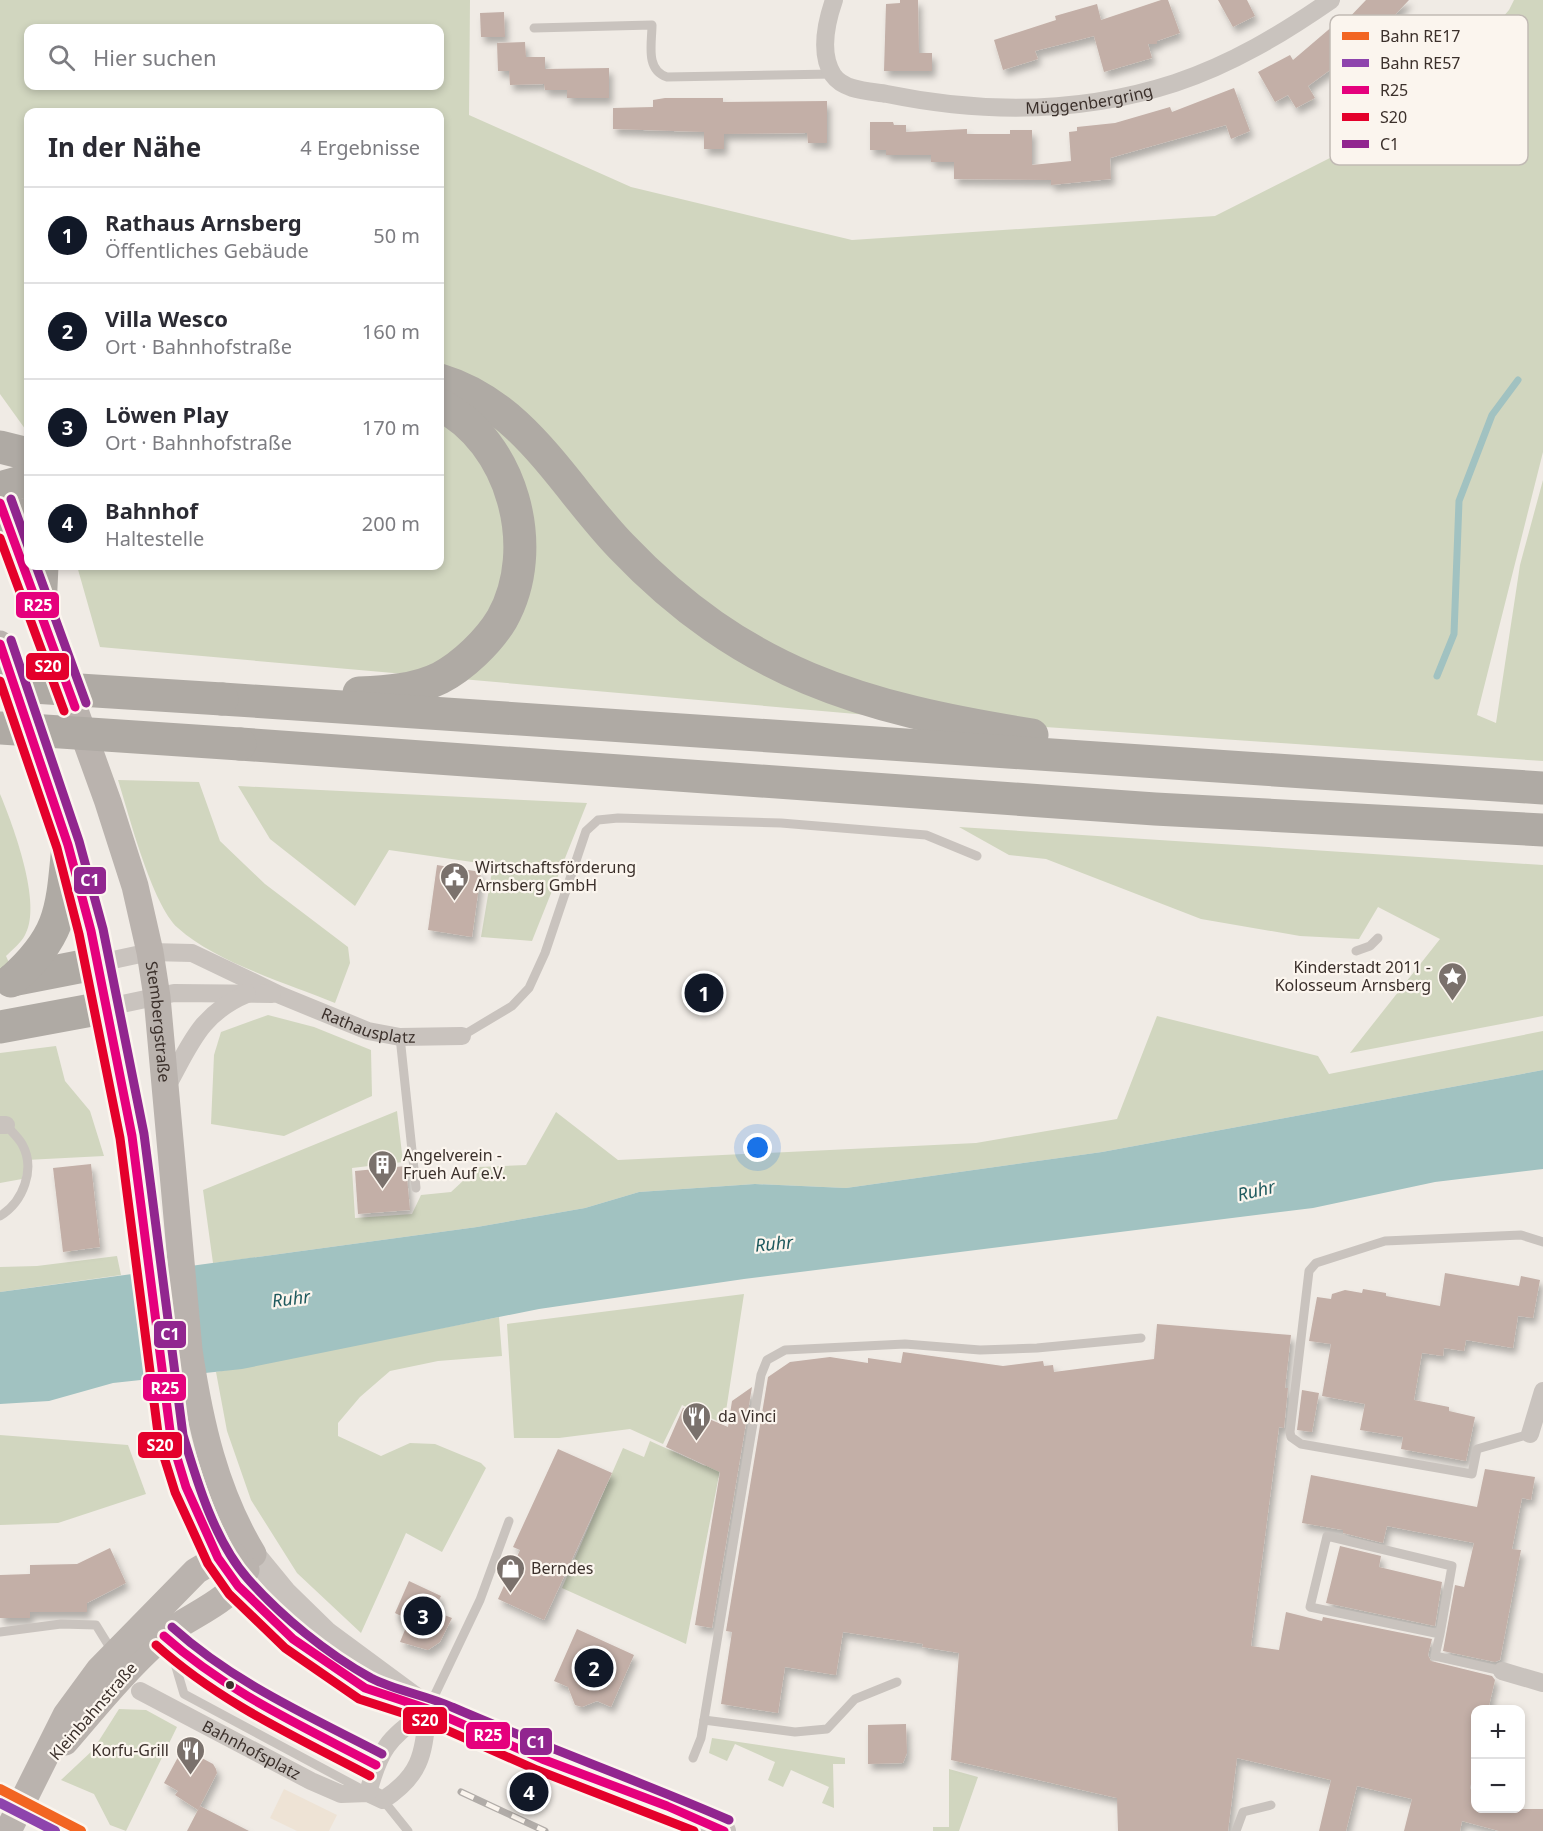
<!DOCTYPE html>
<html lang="de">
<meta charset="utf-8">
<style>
body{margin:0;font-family:"Noto Sans",sans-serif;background:#f2f2f3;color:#2b2b33}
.controls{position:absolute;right:18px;bottom:18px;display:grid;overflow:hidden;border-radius:12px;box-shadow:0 3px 9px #0003}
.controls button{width:54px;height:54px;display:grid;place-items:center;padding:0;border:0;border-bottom:2px solid #e1e1e2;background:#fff;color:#2b2b33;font:30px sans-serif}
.you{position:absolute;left:758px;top:1148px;width:21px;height:21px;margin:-15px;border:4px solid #fff;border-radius:50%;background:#1a73e8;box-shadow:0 0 0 9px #1a73e833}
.badge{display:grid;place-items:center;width:39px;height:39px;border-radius:50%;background:#111827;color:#fff;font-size:20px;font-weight:700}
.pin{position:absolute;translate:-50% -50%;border:3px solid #fff;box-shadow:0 2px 6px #0006}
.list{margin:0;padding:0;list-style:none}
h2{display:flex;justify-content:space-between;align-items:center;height:78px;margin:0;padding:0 24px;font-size:26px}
h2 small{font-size:20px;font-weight:400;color:#7c7c81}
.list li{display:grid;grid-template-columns:39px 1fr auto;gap:18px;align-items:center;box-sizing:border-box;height:96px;padding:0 24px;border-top:2px solid #e1e1e2}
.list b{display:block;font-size:22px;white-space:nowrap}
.list p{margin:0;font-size:20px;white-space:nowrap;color:#7c7c81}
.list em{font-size:20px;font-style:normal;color:#7c7c81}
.icon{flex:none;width:33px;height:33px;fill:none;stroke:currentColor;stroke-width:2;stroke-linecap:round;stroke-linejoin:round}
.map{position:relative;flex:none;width:1543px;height:1831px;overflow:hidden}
.search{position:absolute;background:#fff;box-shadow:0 3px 9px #0003;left:24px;top:24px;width:420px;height:66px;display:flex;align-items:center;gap:15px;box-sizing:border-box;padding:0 21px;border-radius:12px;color:#7c7c81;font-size:22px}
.panel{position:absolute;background:#fff;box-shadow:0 3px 9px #0003;left:24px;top:108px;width:420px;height:462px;border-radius:12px}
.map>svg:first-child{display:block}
.green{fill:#d1d6bf;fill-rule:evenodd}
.plaza{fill:#eee3d5}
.water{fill:#a1c2c1}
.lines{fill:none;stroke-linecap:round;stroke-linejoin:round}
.stream{stroke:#a1c2c1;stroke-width:7}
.building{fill:#c3afa7;filter:url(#shadow)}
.service{stroke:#c9c3be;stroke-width:9}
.minor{stroke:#c9c3be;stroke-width:18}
.tertiary{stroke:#c9c3be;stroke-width:24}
.secondary{stroke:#bab3ae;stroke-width:27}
.motorway{stroke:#afaaa4;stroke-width:33}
.rail-casing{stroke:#b1aca8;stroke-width:7}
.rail{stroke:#fbf5ee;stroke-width:4.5;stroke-dasharray:14;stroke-linecap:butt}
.motorway-bridge{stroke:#afaaa4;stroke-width:33}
.bus-1-casing{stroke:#fbf5ee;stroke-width:14}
.bus-2-casing{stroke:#fbf5ee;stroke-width:14}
.bus-3-casing{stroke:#fbf5ee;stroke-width:14}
.bus-1{stroke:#e5007d;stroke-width:9}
.bus-2{stroke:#e4002b;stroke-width:9}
.bus-3{stroke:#91268f;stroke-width:9}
.rail-1-casing{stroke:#fbf5ee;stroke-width:15}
.rail-2-casing{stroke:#fbf5ee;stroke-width:15}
.rail-1{stroke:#f26522;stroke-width:10}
.rail-2{stroke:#8e44ad;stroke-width:10}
.bus-dot{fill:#3b302b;stroke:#fbf5ee;stroke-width:2}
.labels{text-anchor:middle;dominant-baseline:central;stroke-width:4.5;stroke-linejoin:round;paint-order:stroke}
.street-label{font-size:16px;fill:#3b302b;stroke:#fbf5ee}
.poi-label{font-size:16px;fill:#3b302b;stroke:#fbf5ee;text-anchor:start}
.water-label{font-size:18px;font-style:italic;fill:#1f5a5e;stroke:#fbf5ee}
.key{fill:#fbf5ee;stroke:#c1bab4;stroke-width:1.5}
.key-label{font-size:16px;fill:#3b302b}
.line-badge{stroke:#fbf5ee;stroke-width:2}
.badge-label{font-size:16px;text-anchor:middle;font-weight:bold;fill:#fff}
</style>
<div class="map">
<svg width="1543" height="1831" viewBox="0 0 1543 1831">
<defs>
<filter id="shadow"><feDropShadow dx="3.5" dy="6" stdDeviation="3" flood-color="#0004"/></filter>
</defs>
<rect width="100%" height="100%" fill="#f0ebe5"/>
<g class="green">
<path d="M0,0H470L469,115L631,187L852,240L1215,216L1421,112L1509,10L1514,0H1543V452L1477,715L1496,723L1520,565L1543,480V761L856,714L100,647L77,566H440V112H28V433L0,394ZM28,28H440V86H28Z"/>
<path d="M118,780L199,782L220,841L265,884L348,947L350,963L335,1003C289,984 215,962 178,928C152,905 129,815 118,780Z"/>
<path d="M238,786L587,803L532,941L481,937L493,865L389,850L355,906L270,839Z"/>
<path d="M0,794C13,825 43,905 25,935C21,943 12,950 6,956L10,965L0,971Z"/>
<path d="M959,827L1543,865V1016L1350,1053L1440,939L1378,907L1359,939L1300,936L1201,919L1046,859L1009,855Z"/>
<path d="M268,1015L314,1027L371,1050L372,1096L284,1136L211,1124L214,1055L221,1032Z"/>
<path d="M1157,1016L1318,1056L1329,1074L1543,1031V1070L1102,1152L846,1188L755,1184L639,1192L585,1208L477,1227L213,1263L203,1190L397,1111L403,1162L352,1168L355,1218L412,1214L421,1195L451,1192L478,1167L526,1165L556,1112L618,1160L976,1143L1117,1119Z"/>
<path d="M56,1046L65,1081L90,1111L104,1156L26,1160L22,1179L0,1183V1053Z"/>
<path d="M117,1256L121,1275L0,1292V1267L37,1266Z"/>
<path d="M744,1294L724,1424L682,1405L663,1444L630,1429L559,1438H514L507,1324Z"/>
<path d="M499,1317L502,1356L438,1361L390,1371L360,1397L338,1423V1436L381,1456L410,1443L435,1444L481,1463L486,1468L442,1552L406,1533L361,1633L297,1573L251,1500L227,1431L216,1372Z"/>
<path d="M0,1435L128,1445L146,1494L58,1523L0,1525Z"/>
<path d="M650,1441L705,1466L709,1459L721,1465L686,1644L562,1588L623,1448L644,1457Z"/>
<path d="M119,1709L146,1710L177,1727L126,1831L110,1825L94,1794L61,1780L93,1750Z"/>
<path d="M712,1738L845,1758V1764H833L834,1808L822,1803L829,1787L791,1770L783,1787L768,1780L775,1762L735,1744L727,1761L709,1753Z"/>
<path d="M949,1769L978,1777L959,1831H933V1827H949Z"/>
</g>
<path class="plaza" d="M284,1789L337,1815L329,1831H297L270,1818Z"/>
<path class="water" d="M1543,1070V1169L1435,1182L1313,1208L744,1279L539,1309L242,1369L113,1383L49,1401L0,1404V1292L477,1227L585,1208L639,1192L755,1184L846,1188L1102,1152Z"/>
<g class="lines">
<path class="stream" d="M1437,676L1454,634L1459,501L1492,415L1518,380"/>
</g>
<g class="building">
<path d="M900,0H918L919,53H932V71H884L886,4L900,3Z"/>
<path d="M1161,0H1168L1180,33L1157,41V44H1148L1152,58L1104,72L1094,36L1035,51L1038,59L1003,70L994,40L1056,20L1055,16L1097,4L1101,20Z"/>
<path d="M1218,0H1247L1255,16L1233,27Z"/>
<path d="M1366,0H1409L1358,54L1362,59L1347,70L1341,62L1308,86L1315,98L1296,108L1288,95L1275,102L1258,72L1290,55L1293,60L1341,19L1344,23Z"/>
<path d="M504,12L505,37H481L480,13Z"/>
<path d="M525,42L526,57H545V69L609,68V98H567V90H545L544,84L510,85L509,71H498L497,43Z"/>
<path d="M1234,88L1250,131L1231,139L1226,125L1110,158L1111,179L1051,185V180L954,179V162H931V155H886V150H870V122H893L894,125H906V132L967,129V134H1010V130H1032V165L1071,161L1069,132L1077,131V127L1115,123L1170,107L1172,112Z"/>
<path d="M665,98H723V102L827,101V143H808L807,133L724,134V149H704V132L613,129V108L653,107V100Z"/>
<path d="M437,865L481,872L472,937L428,930Z"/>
<path d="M91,1164L100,1247L63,1252L53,1168Z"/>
<path d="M406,1166L410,1210L358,1214L355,1171Z"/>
<path d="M1445,1273L1519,1286L1521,1276L1540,1280L1533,1318L1518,1316L1513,1348L1466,1340L1464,1351L1444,1348L1443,1356L1422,1353L1414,1400L1449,1407V1411L1475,1417L1466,1461L1401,1449L1403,1437L1360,1430L1365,1404L1322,1396L1331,1344L1309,1341L1317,1297L1331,1299L1332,1294L1345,1290L1362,1293L1363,1289L1386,1293V1296L1440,1306Z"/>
<path d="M1157,1324L1291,1335L1285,1388H1288L1284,1428L1279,1427L1251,1646L1279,1650L1286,1612L1322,1621L1323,1617L1432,1639L1428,1655L1431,1661L1492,1676L1495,1680L1488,1710H1476V1764L1470,1788L1476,1798V1809H1543V1831H1499L1462,1821L1460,1831H1404L1412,1799L1357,1786L1346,1831H1319L1331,1780L1237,1758L1228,1831H1118L1117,1798L951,1760L959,1653L922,1647L923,1644L843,1632L836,1675L785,1667L778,1713L721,1704L732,1632L726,1631L768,1377L790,1362L830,1357L868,1363V1358L901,1363L903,1352L1003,1366L1043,1361L1044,1366L1053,1365L1054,1372L1154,1359Z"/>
<path d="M752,1387L712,1628L695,1625L720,1472L666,1447L683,1408L728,1427L732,1401Z"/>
<path d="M1302,1390L1319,1393L1312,1432L1297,1430Z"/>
<path d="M558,1449L612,1473L544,1620L498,1599L520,1550L513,1547Z"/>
<path d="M1485,1469L1535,1477L1531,1500L1522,1498L1512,1549L1521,1550L1500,1660L1495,1662L1443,1651L1455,1585L1464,1587L1474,1543L1387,1526L1383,1543L1343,1533V1530L1302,1523L1311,1475L1477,1507Z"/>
<path d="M1340,1546L1381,1556L1379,1567L1442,1582L1435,1626L1326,1603Z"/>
<path d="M110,1548L126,1583L87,1603V1612H30V1618H0V1575L30,1574V1565L77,1564Z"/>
<path d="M409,1581L441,1596L434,1611L452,1618L440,1642L428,1650L400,1642L409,1620L395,1613Z"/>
<path d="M577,1629L634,1655L611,1707L597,1701L582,1707L575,1705L568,1687L554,1681Z"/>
<path d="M906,1724L907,1753L903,1763L868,1764V1725Z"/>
<path d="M183,1748L213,1764L216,1769L217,1773L198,1810L175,1795L178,1791L164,1783Z"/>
<path d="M200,1806L249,1831H187Z"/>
</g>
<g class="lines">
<g class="service">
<path d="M534,28L652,25C652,43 645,70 667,77L833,74"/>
<path d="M1356,951L1370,946L1378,938"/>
<path d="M462,1036L512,1006L529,988L545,953L586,831L598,820L618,818L781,823L926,835L977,856"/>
<path d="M400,1037L416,1188"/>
<path d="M0,1216C23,1202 36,1169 22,1144C18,1137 11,1131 6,1125"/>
<path d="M1530,1434L1477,1449L1472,1474L1301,1444L1291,1437L1290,1432L1309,1271L1316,1263L1385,1241L1521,1235L1543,1242"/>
<path d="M0,1632L61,1624L96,1625L112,1651"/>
<path d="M1440,1634L1452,1566L1327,1536L1310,1607L1440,1634L1435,1656L1502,1671"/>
<path d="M165,1638C218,1690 309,1729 376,1765"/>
<path d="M177,1649L176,1667L184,1694L363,1790"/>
<path d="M428,1709L480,1600L509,1521"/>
<path d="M704,1720L795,1732L827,1729L855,1699L897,1682"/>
<path d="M693,1758L701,1738L761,1375L767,1360L785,1350L905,1344L980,1350L1037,1348L1141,1338"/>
<path d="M383,1800L408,1831"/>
<path d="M1236,1831L1243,1812L1271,1805"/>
</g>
<g class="minor">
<path id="s1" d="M834,0C826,23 819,53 833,75C844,91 870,91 887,94C984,114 1080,114 1175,83C1232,64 1282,34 1331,0"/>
<path id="s2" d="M99,963L150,952L192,953L280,995L368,1031L400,1037L462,1036"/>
<path d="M108,1007L174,993L272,994"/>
<path d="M166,1088C190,1046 199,1014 247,994"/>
<path d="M0,1125H6"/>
<path d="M1530,1434L1543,1391"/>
<path d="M1502,1671L1543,1683"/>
<path id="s3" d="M140,1691L311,1781L341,1794L368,1793L383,1800C423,1774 423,1753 428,1709"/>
<path d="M368,1793C381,1744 389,1740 428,1709"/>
</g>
<g class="tertiary">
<path d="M253,1554L285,1593L327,1634L419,1702"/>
<path d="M238,1586L293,1639L365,1688L381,1695L428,1709L542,1759L667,1806L724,1831"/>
</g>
<g class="secondary">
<path id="s4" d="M0,503L108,802L135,886L150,952L157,997L189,1350C200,1423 215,1491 253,1554"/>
<path d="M0,644C47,782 91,916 118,1059C128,1112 138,1166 145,1220C161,1348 159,1477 238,1586"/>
<path d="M65,1742C95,1707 126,1669 161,1638C189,1614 229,1605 246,1570"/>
<path d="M8,1831L66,1715L99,1670L196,1571L218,1558L234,1556"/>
</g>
<g class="motorway">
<path d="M440,380C524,405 564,487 621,546C743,674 862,708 1032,735"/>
<path d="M0,447L28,454"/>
<path d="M0,488L28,480"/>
<path d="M6,520L28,514"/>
<path d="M40,608L42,566"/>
<path d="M359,693C386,692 416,690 440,678C463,666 489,641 502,619C542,548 512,441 440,405"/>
<path d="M222,699L1543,788"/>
<path d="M240,744L1155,809L1543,830"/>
<path d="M12,980L99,963"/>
<path d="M11,981C62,936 62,910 68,845"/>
<path d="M0,1027L108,1007"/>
</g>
<defs>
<path id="rail" d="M461,1792L545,1831"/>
</defs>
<use href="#rail" class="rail-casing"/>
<use href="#rail" class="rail"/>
<g class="motorway-bridge">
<path d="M0,685L222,699"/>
<path d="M0,728L240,744"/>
</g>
<defs>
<g id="bus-1">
<path d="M0,503L75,707"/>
<path d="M0,644L68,845L91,931L132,1136L171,1438L186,1487L218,1558L238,1586L293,1639L365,1688L428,1709L542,1759L667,1806L724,1831"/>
<path d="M164,1636C227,1692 302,1726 376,1765"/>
</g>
<g id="bus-2">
<path d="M0,538L64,711"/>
<path d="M0,681L57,848L79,934L120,1138L159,1441L175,1492L208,1564L229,1594L285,1648L359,1699L424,1720L537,1770L694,1831"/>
<path d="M156,1645C219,1702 296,1737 370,1776"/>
</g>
<g id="bus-3">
<path d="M11,499L28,546"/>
<path d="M36,566L86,703"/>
<path d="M11,640L79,841L103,929L144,1134L183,1435C197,1482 215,1542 248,1579C282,1617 326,1653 371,1678C396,1691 426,1695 452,1707C544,1747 637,1780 729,1820"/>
<path d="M172,1627C234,1683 309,1716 382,1754"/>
</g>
</defs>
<use href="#bus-1" class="bus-1-casing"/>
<use href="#bus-2" class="bus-2-casing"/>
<use href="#bus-3" class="bus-3-casing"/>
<use href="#bus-1" class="bus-1"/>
<use href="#bus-2" class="bus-2"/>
<use href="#bus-3" class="bus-3"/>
<defs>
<path id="rail-1" d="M0,1789L81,1831"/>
<path id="rail-2" d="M0,1803L55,1831"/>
</defs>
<use href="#rail-1" class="rail-1-casing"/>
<use href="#rail-2" class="rail-2-casing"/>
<use href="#rail-1" class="rail-1"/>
<use href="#rail-2" class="rail-2"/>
</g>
<defs>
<symbol id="civic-pin" viewBox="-11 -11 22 30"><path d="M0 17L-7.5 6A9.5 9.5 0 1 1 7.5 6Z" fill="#7a716c" stroke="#fbf5ee"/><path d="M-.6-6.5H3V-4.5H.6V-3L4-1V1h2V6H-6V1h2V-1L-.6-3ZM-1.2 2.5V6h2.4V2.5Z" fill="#fff"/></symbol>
<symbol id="sight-pin" viewBox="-11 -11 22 30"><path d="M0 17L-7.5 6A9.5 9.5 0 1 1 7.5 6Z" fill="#7a716c" stroke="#fbf5ee"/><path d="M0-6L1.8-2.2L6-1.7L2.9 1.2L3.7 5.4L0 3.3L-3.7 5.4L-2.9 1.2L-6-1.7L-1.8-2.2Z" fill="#fff"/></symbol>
<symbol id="building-pin" viewBox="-11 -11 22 30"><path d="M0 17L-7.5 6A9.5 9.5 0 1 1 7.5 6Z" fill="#7a716c" stroke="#fbf5ee"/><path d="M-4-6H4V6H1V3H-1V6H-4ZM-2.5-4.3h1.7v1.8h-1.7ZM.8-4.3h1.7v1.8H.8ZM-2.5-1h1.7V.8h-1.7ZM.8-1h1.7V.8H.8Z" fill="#fff"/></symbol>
<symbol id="restaurant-pin" viewBox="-11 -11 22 30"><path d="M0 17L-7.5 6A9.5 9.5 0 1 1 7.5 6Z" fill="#7a716c" stroke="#fbf5ee"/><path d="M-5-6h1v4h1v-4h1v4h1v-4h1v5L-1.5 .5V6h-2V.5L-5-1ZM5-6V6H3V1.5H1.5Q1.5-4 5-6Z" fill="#fff"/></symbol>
<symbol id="shop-pin" viewBox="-11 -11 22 30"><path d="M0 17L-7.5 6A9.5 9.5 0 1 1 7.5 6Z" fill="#7a716c" stroke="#fbf5ee"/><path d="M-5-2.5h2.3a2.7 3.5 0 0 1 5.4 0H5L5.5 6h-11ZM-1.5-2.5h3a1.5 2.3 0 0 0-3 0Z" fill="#fff"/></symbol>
</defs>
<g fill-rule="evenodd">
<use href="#civic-pin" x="438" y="860" width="33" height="45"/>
<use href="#sight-pin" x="1436" y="960" width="33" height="45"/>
<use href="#building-pin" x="366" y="1148" width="33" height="45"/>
<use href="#restaurant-pin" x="680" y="1400" width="33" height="45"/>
<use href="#shop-pin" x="494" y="1552" width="33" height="45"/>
<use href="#restaurant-pin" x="174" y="1734" width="33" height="45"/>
</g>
<circle class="bus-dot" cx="230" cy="1685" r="5"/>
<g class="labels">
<g class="street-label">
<text stroke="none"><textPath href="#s1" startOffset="340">Müggenbergring</textPath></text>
<text stroke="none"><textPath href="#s4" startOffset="544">Stembergstraße</textPath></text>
<text stroke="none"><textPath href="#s2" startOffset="286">Rathausplatz</textPath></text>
<text transform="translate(93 1711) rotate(-49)">Kleinbahnstraße</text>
<text stroke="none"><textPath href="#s3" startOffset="126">Bahnhofsplatz</textPath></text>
</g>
<g class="poi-label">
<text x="475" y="867">Wirtschaftsförderung<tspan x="475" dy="18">Arnsberg GmbH</tspan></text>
<text x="1431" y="967" text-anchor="end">Kinderstadt 2011 -<tspan x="1431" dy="18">Kolosseum Arnsberg</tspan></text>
<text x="403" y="1155">Angelverein -<tspan x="403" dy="18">Frueh Auf e.V.</tspan></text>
<text x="718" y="1416">da Vinci</text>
<text x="531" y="1568">Berndes</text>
<text x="169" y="1750" text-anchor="end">Korfu-Grill</text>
</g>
<g class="water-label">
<text transform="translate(1256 1190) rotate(-13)">Ruhr</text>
<text transform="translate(774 1243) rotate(-5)">Ruhr</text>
<text transform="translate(291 1298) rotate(-7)">Ruhr</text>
</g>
</g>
<rect x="1330" y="15" width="198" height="150" rx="9" class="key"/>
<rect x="1342" y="32" width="27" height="8" fill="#f26522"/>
<rect x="1342" y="59" width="27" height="8" fill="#8e44ad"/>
<rect x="1342" y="86" width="27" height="8" fill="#e5007d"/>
<rect x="1342" y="113" width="27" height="8" fill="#e4002b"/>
<rect x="1342" y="140" width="27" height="8" fill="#91268f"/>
<g class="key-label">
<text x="1380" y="42">Bahn RE17</text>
<text x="1380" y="69">Bahn RE57</text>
<text x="1380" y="96">R25</text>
<text x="1380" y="123">S20</text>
<text x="1380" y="150">C1</text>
</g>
<g class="line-badge">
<rect x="15" y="591" width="45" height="28" rx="6" fill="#e5007d"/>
<rect x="25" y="652" width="45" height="29" rx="6" fill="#e4002b"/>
<rect x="73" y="866" width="34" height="29" rx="6" fill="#91268f"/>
<rect x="153" y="1320" width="34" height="29" rx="6" fill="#91268f"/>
<rect x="142" y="1373" width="45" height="29" rx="6" fill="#e5007d"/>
<rect x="137" y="1431" width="46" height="28" rx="6" fill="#e4002b"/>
<rect x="402" y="1706" width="46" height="29" rx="6" fill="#e4002b"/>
<rect x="465" y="1721" width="46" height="29" rx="6" fill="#e5007d"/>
<rect x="519" y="1727" width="34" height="29" rx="6" fill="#91268f"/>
</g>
<g class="badge-label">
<text x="38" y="611">R25</text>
<text x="48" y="672">S20</text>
<text x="90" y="886">C1</text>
<text x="170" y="1340">C1</text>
<text x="165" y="1394">R25</text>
<text x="160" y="1451">S20</text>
<text x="425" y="1726">S20</text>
<text x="488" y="1741">R25</text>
<text x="536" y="1748">C1</text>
</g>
</svg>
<div class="controls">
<button>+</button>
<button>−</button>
</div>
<div class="you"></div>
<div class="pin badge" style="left:704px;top:993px">1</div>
<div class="pin badge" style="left:594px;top:1668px">2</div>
<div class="pin badge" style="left:423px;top:1616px">3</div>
<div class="pin badge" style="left:529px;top:1792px">4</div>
<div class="search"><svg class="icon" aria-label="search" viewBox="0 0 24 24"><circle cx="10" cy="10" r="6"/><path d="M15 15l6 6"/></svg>Hier suchen</div>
<section class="panel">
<h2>In der Nähe<small>4 Ergebnisse</small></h2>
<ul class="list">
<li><span class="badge">1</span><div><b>Rathaus Arnsberg</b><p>Öffentliches Gebäude</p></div><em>50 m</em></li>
<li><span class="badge">2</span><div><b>Villa Wesco</b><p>Ort · Bahnhofstraße</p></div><em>160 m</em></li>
<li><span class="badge">3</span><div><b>Löwen Play</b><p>Ort · Bahnhofstraße</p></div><em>170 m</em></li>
<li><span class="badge">4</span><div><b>Bahnhof</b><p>Haltestelle</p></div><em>200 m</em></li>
</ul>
</section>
</div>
